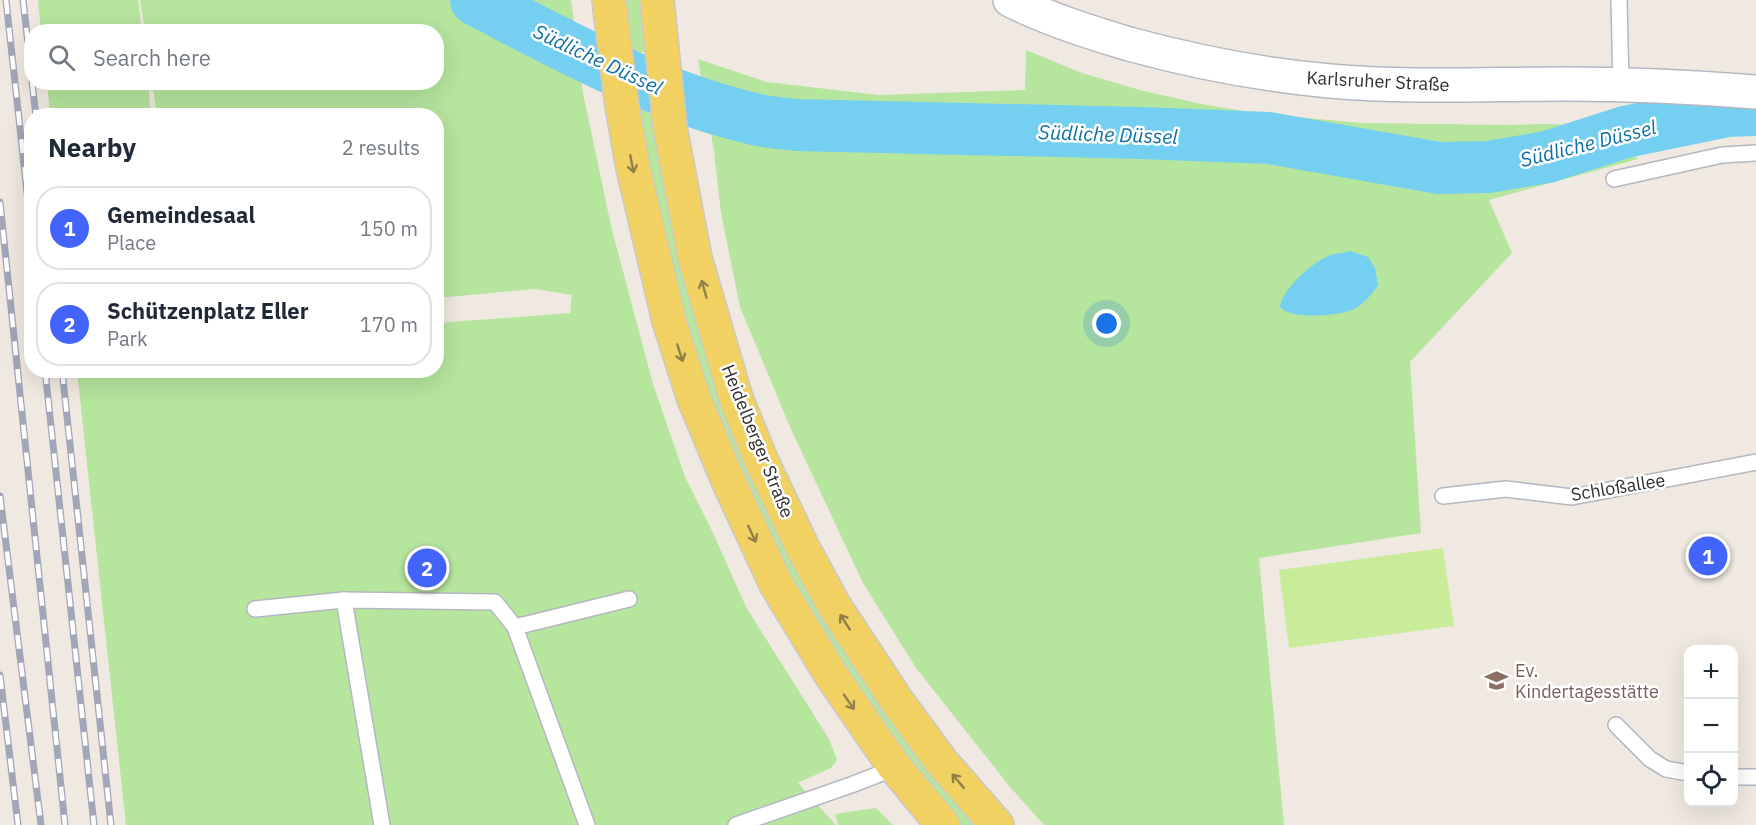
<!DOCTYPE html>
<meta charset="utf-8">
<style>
body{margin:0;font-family:"IBM Plex Sans",sans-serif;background:#f6f6f7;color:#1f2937}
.controls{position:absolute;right:18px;bottom:18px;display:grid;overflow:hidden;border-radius:12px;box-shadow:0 6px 24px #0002}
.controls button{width:54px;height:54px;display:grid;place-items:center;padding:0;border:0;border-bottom:2px solid #e0e1e3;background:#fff;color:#1f2937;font:30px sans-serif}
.you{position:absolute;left:1107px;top:324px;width:21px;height:21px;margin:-15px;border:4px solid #fff;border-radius:50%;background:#1a73e8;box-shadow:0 0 0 9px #1a73e833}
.badge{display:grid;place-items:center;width:39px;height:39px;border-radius:50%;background:#4264fb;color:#fff;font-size:20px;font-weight:700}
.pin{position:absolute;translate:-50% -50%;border:3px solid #fff;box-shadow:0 2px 6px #0006}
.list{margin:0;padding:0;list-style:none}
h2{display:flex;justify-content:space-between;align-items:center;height:78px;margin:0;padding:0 24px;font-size:26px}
h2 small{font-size:20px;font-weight:400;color:#747a83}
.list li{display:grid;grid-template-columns:39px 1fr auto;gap:18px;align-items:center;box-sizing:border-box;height:84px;margin:0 12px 12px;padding:0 12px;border:2px solid #e0e1e3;border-radius:24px}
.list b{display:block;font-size:22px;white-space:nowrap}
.list p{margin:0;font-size:20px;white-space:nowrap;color:#747a83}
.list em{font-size:20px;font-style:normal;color:#747a83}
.icon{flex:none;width:33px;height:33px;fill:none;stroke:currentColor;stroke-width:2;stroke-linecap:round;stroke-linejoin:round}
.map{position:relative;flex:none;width:1756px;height:825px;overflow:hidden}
.search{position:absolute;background:#fff;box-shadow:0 6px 24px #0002;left:24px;top:24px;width:420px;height:66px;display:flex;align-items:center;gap:15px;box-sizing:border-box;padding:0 21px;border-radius:24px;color:#747a83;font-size:22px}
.panel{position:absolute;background:#fff;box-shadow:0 6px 24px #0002;left:24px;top:108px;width:420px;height:270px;border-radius:24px}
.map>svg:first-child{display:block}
.green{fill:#b6e59e}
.pitch{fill:#c9ec9a}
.water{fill:#75cff0}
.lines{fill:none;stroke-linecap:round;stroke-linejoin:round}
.river{stroke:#75cff0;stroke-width:52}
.service-casing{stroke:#b4b7c1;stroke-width:18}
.secondary-casing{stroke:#b4b7c1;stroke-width:36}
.primary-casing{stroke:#c9c9c9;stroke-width:36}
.service{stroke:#fff;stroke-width:15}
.secondary{stroke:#fff;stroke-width:33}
.primary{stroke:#f2d163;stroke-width:33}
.rail-casing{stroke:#a3a6b8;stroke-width:7}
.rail{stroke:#fff;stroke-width:4.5;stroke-dasharray:14;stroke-linecap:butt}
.oneway{stroke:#908048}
.labels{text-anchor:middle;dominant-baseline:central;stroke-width:5;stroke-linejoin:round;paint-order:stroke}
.street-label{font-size:18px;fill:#2e2e2e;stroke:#fff}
.education-label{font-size:18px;fill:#785e54;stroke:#fff;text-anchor:start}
.water-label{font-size:20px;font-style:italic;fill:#0d6fa3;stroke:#fff}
</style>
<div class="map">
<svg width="1756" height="825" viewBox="0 0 1756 825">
<rect width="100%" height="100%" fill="#efe9e1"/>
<g class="green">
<path d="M38,0H138L142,31H41Z"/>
<path d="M140,0H571L583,93L611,226L653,384L685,477L714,535L746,607L829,739L837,760L831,768L798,783L836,825H126L77,371L436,370L437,323L570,313L572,295L536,289L437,298L436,116L157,115L152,83L436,82V32L145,31Z"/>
<path d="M622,0H640L646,50L644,52L636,53L629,44Z"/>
<path d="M1026,50L1082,73L1140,90L1201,104L1261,114L1362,123L1510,125L1546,124L1597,126L1638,159L1489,200L1512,253L1410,362L1421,533L1259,558L1284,825H1044L1010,787L916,668L863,583L790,427L740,307L721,213L714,151L698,59L767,82L879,95L1025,90Z"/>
<path d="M47,83H148L151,115H50Z"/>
<path d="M641,110L645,111L653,116L717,384L976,825H960L927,788L843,671L765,532L707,390L678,299L655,201L639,112Z"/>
<path d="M876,808L893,825H838L835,814Z"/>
</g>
<path class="pitch" d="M1443,548L1454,626L1289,648L1279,570Z"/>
<path class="water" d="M1350,251L1368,257L1375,268L1378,285C1372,294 1364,304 1354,309C1340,316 1303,318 1288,312C1285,311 1282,309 1280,307C1282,289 1314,260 1331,255C1337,253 1344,253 1350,251Z"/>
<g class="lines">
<path class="river" d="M476,0C563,45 649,93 746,117C762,122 779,123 796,125L1141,133L1269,138L1439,168L1488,167L1547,157L1625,132L1727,111L1756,110"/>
<defs>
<g id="service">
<path d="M1619,0L1621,85"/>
<path d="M1614,179L1722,155L1756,153"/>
<path d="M1443,496L1506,489L1572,497L1756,462"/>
<path d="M344,600L382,825"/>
<path d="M255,609L344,600L495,602L515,627L587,825"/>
<path d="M515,627L629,599"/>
<path d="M1616,725L1650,759L1666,769L1688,773"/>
<path d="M1734,777H1756"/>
<path d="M736,825L851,785L882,773L893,765"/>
</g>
<path id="secondary" d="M1010,0C1048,19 1089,32 1129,44C1195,62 1262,75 1330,81C1408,88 1487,84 1566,84C1629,84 1693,87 1756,92"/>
<g id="primary">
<path d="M609,0L622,106L633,168L669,321L694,399L730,485L776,584L831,675L893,765L943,825"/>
<path d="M657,0L670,127L695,258L736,398L762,462L803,548L835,607L897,701L941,761L997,825"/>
</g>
</defs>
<use href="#service" class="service-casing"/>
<use href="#secondary" class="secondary-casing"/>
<use href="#primary" class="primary-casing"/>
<use href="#service" class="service"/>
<use href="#secondary" class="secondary"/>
<use href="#primary" class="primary"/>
<defs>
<g id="rail">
<path d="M6,0L32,238"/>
<path d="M23,0L32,78"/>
<path d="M32,82L36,116"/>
<path d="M0,202L65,825"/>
<path d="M45,370L94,825"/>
<path d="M62,370L111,825"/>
<path d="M0,496L41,825"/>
<path d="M0,675L18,825"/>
</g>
</defs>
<use href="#rail" class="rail-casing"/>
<use href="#rail" class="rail"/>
</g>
<defs><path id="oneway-shaft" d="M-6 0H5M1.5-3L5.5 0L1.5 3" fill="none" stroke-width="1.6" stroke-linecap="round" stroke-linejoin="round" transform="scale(1.5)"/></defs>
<g class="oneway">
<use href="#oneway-shaft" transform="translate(632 164) rotate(79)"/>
<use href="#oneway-shaft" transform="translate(704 289) rotate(-106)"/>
<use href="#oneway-shaft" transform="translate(680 353) rotate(72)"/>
<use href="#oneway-shaft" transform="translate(752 534) rotate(65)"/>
<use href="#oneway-shaft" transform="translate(845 622) rotate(-123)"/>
<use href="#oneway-shaft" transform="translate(849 702) rotate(55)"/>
<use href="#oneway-shaft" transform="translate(958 781) rotate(-130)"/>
</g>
<defs>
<symbol id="school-bare" viewBox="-9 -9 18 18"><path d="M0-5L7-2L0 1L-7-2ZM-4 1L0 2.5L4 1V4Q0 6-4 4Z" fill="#8d6e63" stroke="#fff" stroke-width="2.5" paint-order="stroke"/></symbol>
</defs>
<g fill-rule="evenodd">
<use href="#school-bare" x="1480" y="664" width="33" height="33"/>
</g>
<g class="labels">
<g class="street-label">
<text transform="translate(1378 81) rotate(3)">Karlsruher Straße</text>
<text transform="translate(758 441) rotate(68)">Heidelberger Straße</text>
<text transform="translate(1618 487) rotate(-9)">Schloßallee</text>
</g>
<g class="education-label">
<text x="1515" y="670">Ev.<tspan x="1515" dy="21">Kindertagesstätte</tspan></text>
</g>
<g class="water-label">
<text transform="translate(598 59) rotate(25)">Südliche Düssel</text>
<text transform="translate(1108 134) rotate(2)">Südliche Düssel</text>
<text transform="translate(1588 143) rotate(-14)">Südliche Düssel</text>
</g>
</g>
</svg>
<div class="controls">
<button>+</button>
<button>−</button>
<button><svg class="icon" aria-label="locate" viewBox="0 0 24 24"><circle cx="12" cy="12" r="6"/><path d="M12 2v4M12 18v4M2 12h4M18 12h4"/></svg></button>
</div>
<div class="you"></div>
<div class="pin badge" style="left:1708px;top:556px">1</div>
<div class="pin badge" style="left:427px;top:568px">2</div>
<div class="search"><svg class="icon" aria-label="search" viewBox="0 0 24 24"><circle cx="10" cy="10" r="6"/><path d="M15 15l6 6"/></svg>Search here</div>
<section class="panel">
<h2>Nearby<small>2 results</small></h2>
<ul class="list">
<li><span class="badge">1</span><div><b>Gemeindesaal</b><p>Place</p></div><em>150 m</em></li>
<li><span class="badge">2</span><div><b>Schützenplatz Eller</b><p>Park</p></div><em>170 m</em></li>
</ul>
</section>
</div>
